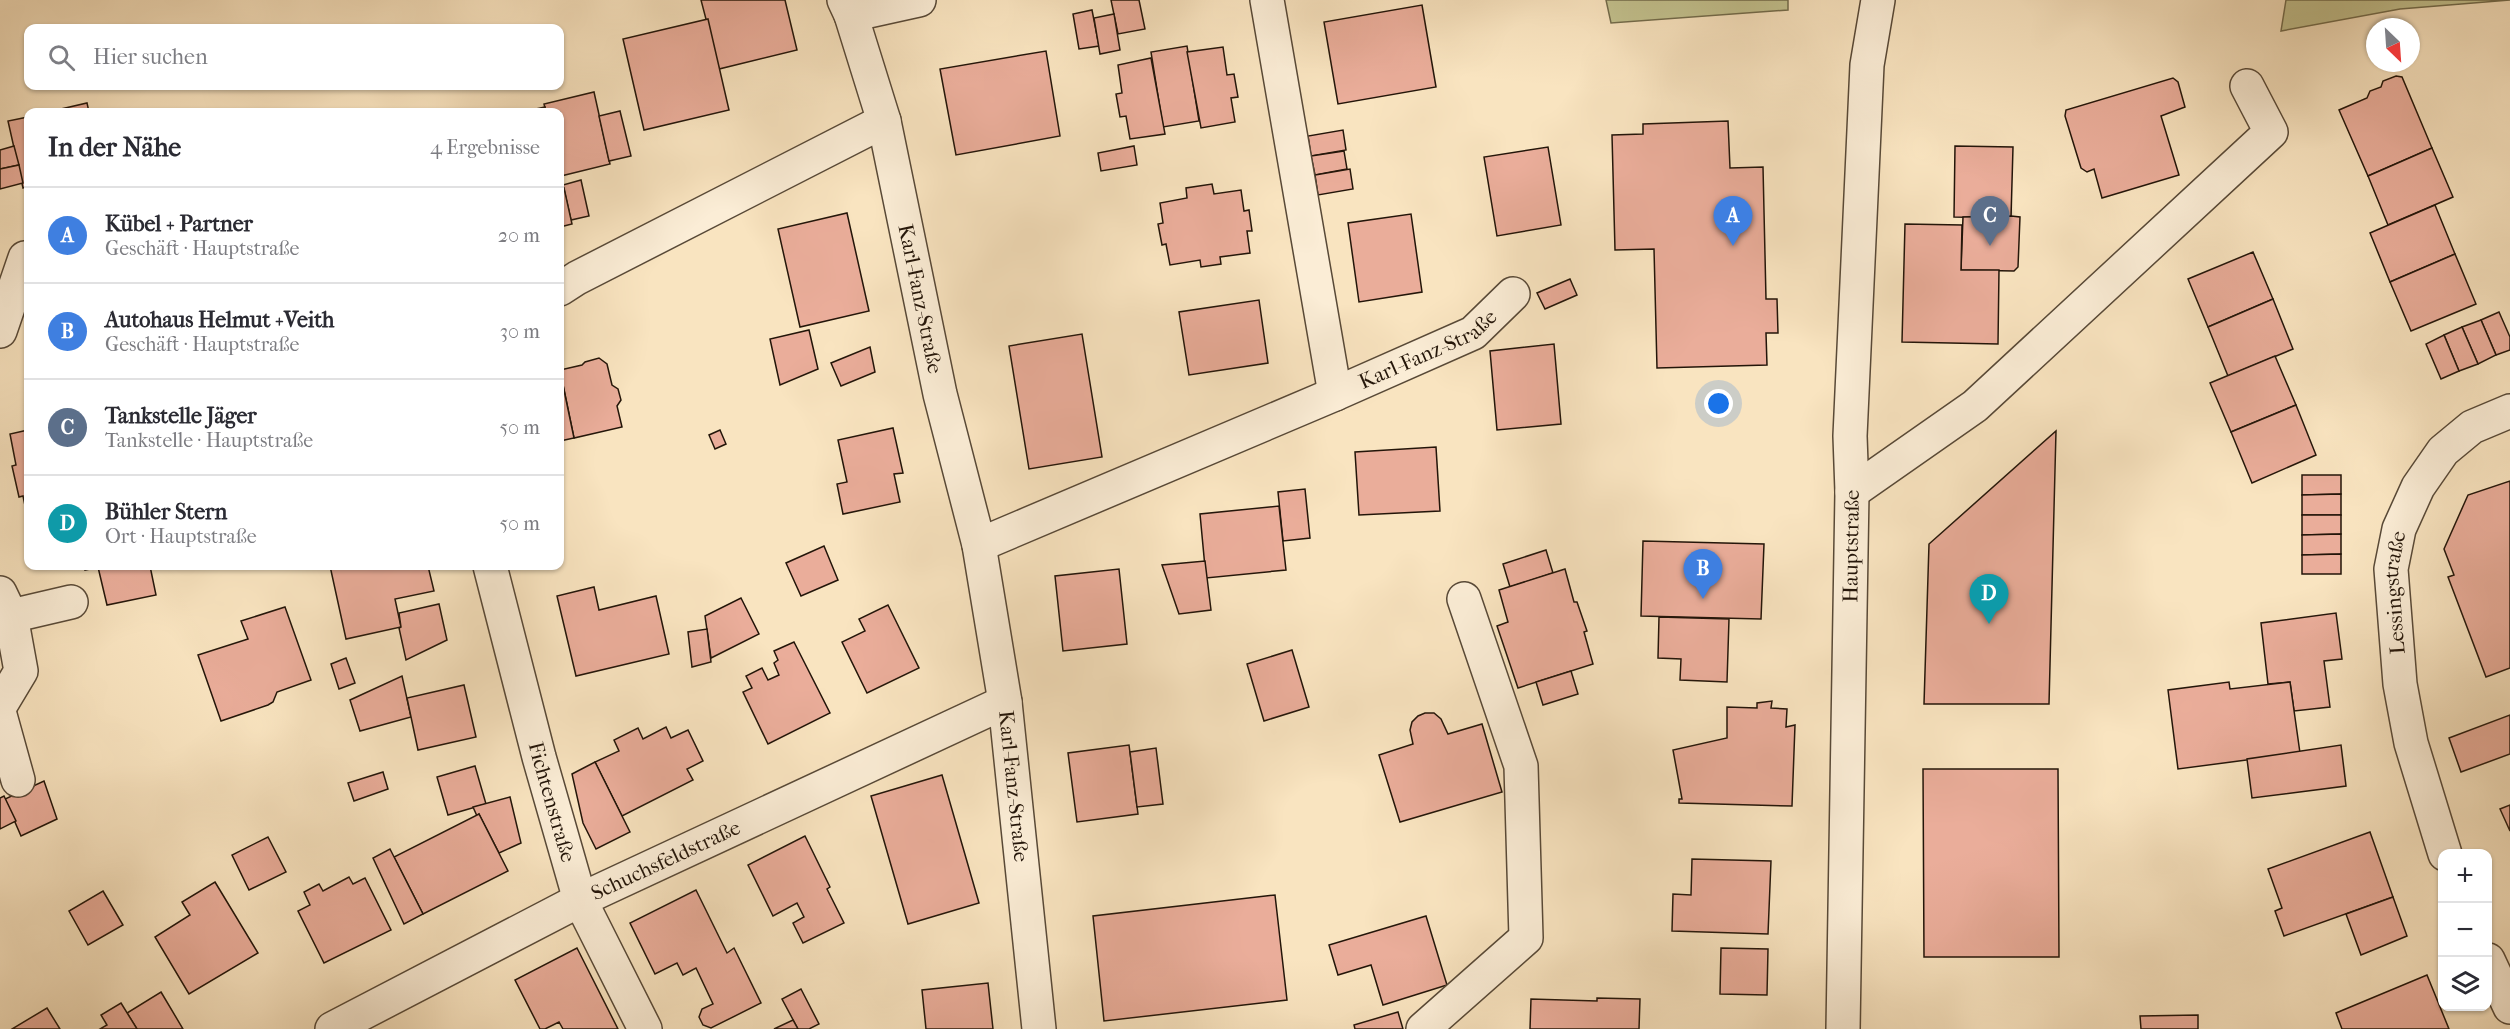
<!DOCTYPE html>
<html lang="de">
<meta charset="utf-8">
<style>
body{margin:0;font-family:"IM FELL French Canon",serif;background:#f7f7f7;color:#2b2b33}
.controls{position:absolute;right:18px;bottom:18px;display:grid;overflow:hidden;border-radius:12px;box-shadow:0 2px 4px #0004}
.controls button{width:54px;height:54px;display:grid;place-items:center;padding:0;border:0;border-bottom:2px solid #e1e1e2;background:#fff;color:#2b2b33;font:30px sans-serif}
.compass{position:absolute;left:2366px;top:18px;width:54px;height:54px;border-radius:50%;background:#fff;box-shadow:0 2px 4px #0004;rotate:155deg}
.you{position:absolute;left:1719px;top:404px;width:21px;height:21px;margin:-15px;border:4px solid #fff;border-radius:50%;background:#1a73e8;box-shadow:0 0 0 9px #1a73e833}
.badge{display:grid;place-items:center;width:39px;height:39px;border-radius:50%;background:#db2777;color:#fff;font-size:20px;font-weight:700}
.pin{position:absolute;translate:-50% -50px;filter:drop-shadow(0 2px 3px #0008)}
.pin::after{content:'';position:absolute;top:32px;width:21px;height:18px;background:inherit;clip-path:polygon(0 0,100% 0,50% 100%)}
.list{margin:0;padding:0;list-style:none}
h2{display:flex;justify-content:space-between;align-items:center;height:78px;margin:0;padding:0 24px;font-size:26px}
h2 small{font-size:20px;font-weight:400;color:#7c7c81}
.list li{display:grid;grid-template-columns:39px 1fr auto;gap:18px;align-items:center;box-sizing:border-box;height:96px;padding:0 24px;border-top:2px solid #e1e1e2}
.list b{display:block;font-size:22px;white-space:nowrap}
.list p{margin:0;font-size:20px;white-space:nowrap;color:#7c7c81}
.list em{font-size:20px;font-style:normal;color:#7c7c81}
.icon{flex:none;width:33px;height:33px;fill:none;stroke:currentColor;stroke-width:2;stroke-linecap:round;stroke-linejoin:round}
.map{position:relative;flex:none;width:2510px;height:1029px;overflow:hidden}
.search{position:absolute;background:#fff;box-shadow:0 2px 4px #0004;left:24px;top:24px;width:540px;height:66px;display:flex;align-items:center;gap:15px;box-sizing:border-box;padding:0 21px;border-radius:12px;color:#7c7c81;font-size:22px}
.panel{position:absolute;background:#fff;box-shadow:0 2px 4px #0004;left:24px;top:108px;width:540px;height:462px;border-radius:12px}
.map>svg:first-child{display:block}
.green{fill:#c3c28f;stroke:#736c4c;stroke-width:1.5}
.building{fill:#eaad9a;stroke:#231509;stroke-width:1.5}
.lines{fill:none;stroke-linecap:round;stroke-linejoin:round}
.minor-casing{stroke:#584937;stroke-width:36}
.minor{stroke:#fbedd6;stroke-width:33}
.labels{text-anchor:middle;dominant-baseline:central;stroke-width:4.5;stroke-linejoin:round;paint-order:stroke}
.street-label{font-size:21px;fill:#231509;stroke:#fbedd6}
</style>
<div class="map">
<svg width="2510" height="1029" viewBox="0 0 2510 1029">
<rect width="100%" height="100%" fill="#f9e4c0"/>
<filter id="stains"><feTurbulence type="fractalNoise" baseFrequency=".00333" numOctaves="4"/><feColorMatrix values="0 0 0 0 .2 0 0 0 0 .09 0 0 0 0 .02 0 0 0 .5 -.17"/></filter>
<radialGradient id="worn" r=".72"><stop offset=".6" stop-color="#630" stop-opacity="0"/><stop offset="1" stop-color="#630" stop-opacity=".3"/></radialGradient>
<g class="green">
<path d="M1606,0H1788V10L1611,23Z"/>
<path d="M2286,0H2510L2400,9L2281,31Z"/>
</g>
<g class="building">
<path d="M701,0H785L797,50L719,69Z"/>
<path d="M1111,0H1139L1145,29L1118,34Z"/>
<path d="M1422,5L1436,87L1338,104L1324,22Z"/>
<path d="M1092,10L1099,46L1079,49L1073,14Z"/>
<path d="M1114,14L1120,50L1100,54L1094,18Z"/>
<path d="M708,19L729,110L644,130L623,39Z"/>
<path d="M1187,46L1199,121L1163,127L1151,52Z"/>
<path d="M1223,47L1227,75L1234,74L1238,97L1231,98L1235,122L1201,128L1187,52Z"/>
<path d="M1046,51L1060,136L956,155L940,69Z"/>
<path d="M1151,58L1165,134L1130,139L1126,116L1120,117L1116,94L1122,93L1118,65Z"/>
<path d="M2396,76L2402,77L2432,148L2368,176L2339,110L2367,98L2370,91L2381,87L2383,81Z"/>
<path d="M2173,78L2178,82L2185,107L2161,116L2179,175L2102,198L2094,169L2087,172L2081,168L2065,116L2066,110Z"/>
<path d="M594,92L610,164L561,176L560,112H546L544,104Z"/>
<path d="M87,103L89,112H48Z"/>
<path d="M545,107L546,112H523Z"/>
<path d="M620,111L631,156L609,161L599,116Z"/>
<path d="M28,117V186L23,188L8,121Z"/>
<path d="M1728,121L1730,168L1763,167L1766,299H1777L1778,333H1766L1767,365L1657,368L1654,249L1615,250L1612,135L1643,134V124Z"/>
<path d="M1343,130L1346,150L1311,156L1308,136Z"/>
<path d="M14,146L19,165L0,169V150Z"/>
<path d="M1134,146L1137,165L1101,171L1098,153Z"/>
<path d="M1955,146L2013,147L2011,218L1954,217Z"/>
<path d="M1548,147L1561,225L1497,236L1484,157Z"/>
<path d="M2432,148L2453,197L2388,225L2368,176Z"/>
<path d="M1344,151L1347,169L1315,175L1311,156Z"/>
<path d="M19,165L23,183L0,189V169Z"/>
<path d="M1350,169L1353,189L1318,195L1315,175Z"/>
<path d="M581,180L589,216L571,220L563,185Z"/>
<path d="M1212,184L1214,194L1241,190L1244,211L1249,210L1252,231H1247L1250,253L1220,257L1221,264L1201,267L1200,260L1170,265L1166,244L1162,245L1158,224L1163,223L1160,203L1187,198L1186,188Z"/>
<path d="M564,188L572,224L560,227V189Z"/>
<path d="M2435,205L2455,254L2390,282L2370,233Z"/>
<path d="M847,213L869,311L800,327L778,229Z"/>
<path d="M1411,214L1422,292L1359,302L1348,223Z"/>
<path d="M2011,216L2020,217L2018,267L2014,271L1961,270L1963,217Z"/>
<path d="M1905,224L1962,225L1961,270H1999L1998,344L1902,342Z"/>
<path d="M2253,252L2273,299L2208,327L2188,279Z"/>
<path d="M2455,254L2476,304L2411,331L2390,282Z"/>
<path d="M1570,279L1577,295L1545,309L1537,293Z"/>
<path d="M2273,299L2293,349L2228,376L2208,327Z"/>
<path d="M1259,300L1268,363L1189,375L1179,312Z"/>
<path d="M2499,312L2510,337V350L2496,355L2481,320Z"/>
<path d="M2481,320L2496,355L2478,364L2462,327Z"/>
<path d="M2462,327L2478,364L2459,371L2444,335Z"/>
<path d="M809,330L818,369L780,385L770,339Z"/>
<path d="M1082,334L1102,457L1029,469L1009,346Z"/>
<path d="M2444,335L2459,371L2441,379L2426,344Z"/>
<path d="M1554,344L1561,424L1497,430L1490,351Z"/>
<path d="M870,347L875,372L841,386L831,363Z"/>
<path d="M2275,356L2296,405L2231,432L2210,383Z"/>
<path d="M599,358L607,364L612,385L618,389L621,400L617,406L622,427L574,438L560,370L582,365L585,362Z"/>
<path d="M560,371L574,438L560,441Z"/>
<path d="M2296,405L2316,455L2252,483L2231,432Z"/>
<path d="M893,428L903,473L894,474L900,502L843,514L837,484L847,482L838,440Z"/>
<path d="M28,430V520L23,496L19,497L12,466L16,465L10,434Z"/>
<path d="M720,430L726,444L715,449L709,435Z"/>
<path d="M2056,431L2049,704H1924L1929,544Z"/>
<path d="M1436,447L1440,511L1359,515L1355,452Z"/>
<path d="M2302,475H2341V494L2302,495Z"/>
<path d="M2510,481V668L2486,677L2448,577L2454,575L2444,549L2468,495Z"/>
<path d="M1305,489L1310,538L1283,541L1278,492Z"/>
<path d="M2341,494V515H2302V495Z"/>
<path d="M1279,506L1286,570L1206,578L1200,514Z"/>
<path d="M2302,515H2341V534L2302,535Z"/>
<path d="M2341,534V554L2302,555V535Z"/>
<path d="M1643,541L1764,544L1761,619L1641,616Z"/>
<path d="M824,546L838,580L801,596L786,563Z"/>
<path d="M1546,550L1553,573L1510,587L1503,564Z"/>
<path d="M2341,554V574H2302V555Z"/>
<path d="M1205,561L1211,610L1179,614L1162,565Z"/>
<path d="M84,566H104L85,570Z"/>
<path d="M104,566H150L156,595L107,605L98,567Z"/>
<path d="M330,566H428L434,591L395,599L401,627L346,639Z"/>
<path d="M1119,569L1127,644L1063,651L1055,576Z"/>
<path d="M1565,569L1574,602H1577L1587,631L1584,632L1593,664L1518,688L1497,626L1508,622L1499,590Z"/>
<path d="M594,587L599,610L656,596L669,654L576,676L557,596Z"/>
<path d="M741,598L759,634L711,658L705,616Z"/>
<path d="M439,604L447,640L406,660L399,628L401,627L399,613Z"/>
<path d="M888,605L919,668L867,693L842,642L865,631L859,619Z"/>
<path d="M285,607L311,680L277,692L273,702L268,705L221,721L198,655L248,639L241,621Z"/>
<path d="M2336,613L2342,659L2324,661L2330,707L2294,711L2290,682L2268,684L2261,623Z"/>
<path d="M1659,617L1729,619L1727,682L1680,680L1681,659L1658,658Z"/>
<path d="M707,629L711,662L692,667L688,632Z"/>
<path d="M794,642L830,713L768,744L743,692L752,688L746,676L762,668L768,680L779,675L774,663L778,660L774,651Z"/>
<path d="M1292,650L1309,707L1264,721L1247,664Z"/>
<path d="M346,658L355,683L339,689L331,664Z"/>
<path d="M1571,671L1578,694L1543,705L1536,682Z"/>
<path d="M402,676L411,717L360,731L350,700Z"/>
<path d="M2229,682L2230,689L2290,682L2300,753L2178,769L2168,690Z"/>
<path d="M464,685L476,737L418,750L407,698Z"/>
<path d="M1772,701L1771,708L1787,709L1786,727L1795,725L1792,806L1679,803V799H1682L1673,750L1727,738V707L1757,708V703Z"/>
<path d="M1425,713H1434L1441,719L1448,734L1482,724L1502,792L1400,822L1379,755L1413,744L1410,730L1412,722L1418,716Z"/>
<path d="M2510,715V754L2461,772L2449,738Z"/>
<path d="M666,727L671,738L688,730L703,761L687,769L693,780L622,816L595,762L619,751L614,740L638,728L643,739Z"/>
<path d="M1129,745L1138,814L1077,822L1068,753Z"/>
<path d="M2341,745L2346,786L2252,798L2247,759Z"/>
<path d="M1156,748L1163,804L1137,807L1130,752Z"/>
<path d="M595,762L630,832L596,849L583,823L572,774Z"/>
<path d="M475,766L486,804L448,815L437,777Z"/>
<path d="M1923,769H2058L2059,957H1924Z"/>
<path d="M383,772L388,789L354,801L348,783Z"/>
<path d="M942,775L979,903L908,924L871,796Z"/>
<path d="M44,781L57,819L21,836L5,799Z"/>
<path d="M4,796L16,821L0,829V798Z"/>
<path d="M510,797L521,843L499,853L479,814L477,816L473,807Z"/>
<path d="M2510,805V831L2500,809Z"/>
<path d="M479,814L508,871L423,914L394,857Z"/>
<path d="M2370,832L2393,897L2284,936L2275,911L2282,908L2268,869Z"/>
<path d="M805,836L830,887L827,889L844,923L803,943L793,923L804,917L797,903L773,916L748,865Z"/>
<path d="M268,837L286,872L249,890L232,855Z"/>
<path d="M390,849L423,914L404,924L373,858Z"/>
<path d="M1692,859L1771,861L1768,934L1672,931L1673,894L1691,895Z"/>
<path d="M349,877L353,884L365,878L391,930L324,963L298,911L310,905L304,892L319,884L323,891Z"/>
<path d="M215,882L258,953L189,994L155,937L190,915L182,902Z"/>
<path d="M696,890L727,953L734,948L761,1003L711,1028L703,1025L699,1017L702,1009L713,1004L696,968L683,975L677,963L655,974L630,923Z"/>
<path d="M103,891L123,925L88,945L69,911Z"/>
<path d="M1275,895L1287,1000L1104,1021L1093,916Z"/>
<path d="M2393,897L2407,936L2361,955L2346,914Z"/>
<path d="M1426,916L1447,985L1383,1005L1371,965L1338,975L1329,945Z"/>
<path d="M577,948L618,1029H563L559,1022L545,1029H540L515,980Z"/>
<path d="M1721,948L1768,949L1767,995L1720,994Z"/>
<path d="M2427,975L2449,1029H2342L2336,1013Z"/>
<path d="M988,983L993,1029H926L922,990Z"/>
<path d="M801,989L819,1024L809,1029H798L782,999Z"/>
<path d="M161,992L183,1029H137L127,1013Z"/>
<path d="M1597,998L1640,999L1639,1029H1530L1531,999L1597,1001Z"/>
<path d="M121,1003L137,1029H100L107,1025L101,1015Z"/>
<path d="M47,1008L60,1029H12Z"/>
<path d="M1398,1012L1403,1029H1355L1354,1025Z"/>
<path d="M2198,1015V1029H2141L2140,1016Z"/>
<path d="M793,1020L798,1029H774Z"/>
</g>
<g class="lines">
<defs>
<g id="minor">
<path id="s1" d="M844,0L851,15L884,121L940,394L979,545L1005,702L1039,1029"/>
<path d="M1267,0L1335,394"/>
<path d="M851,15L919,0"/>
<path d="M560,289L577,278L884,121"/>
<path d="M0,331L25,258"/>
<path d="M1852,492L1975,406L2271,132L2247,86"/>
<path id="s2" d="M979,545L1335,394L1473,333L1513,294"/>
<path id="s3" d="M490,566L539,757L580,900L645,1029"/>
<path d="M0,593L11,616L71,602"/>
<path d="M0,706L21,671L11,616"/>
<path d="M0,715L18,780"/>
<path id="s4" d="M2445,854L2411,743L2400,684L2391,569L2399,529L2418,487L2443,451L2472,427L2510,411"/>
<path d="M2488,960L2510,1007"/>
<path id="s5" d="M332,1029L580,900L1005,702"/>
<path d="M1423,1029L1526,938L1521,766L1464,599"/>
<path id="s6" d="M1843,1029L1852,492L1850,436L1867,65L1878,0"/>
</g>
</defs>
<use href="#minor" class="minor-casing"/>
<use href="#minor" class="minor"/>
</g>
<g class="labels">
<g class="street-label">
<text stroke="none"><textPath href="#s1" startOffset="309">Karl-Fanz-Straße</textPath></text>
<text stroke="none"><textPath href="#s2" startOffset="490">Karl-Fanz-Straße</textPath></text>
<text stroke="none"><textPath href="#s6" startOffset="483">Hauptstraße</textPath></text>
<text stroke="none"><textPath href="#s4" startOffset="268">Lessingstraße</textPath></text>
<text stroke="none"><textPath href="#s1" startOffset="806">Karl-Fanz-Straße</textPath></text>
<text stroke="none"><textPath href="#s3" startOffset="244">Fichtenstraße</textPath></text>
<text stroke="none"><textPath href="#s5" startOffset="374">Schuchsfeldstraße</textPath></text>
</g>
</g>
<rect width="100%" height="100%" filter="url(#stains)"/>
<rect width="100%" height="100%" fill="url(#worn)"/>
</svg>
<div class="controls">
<button>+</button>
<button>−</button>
<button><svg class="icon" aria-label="layers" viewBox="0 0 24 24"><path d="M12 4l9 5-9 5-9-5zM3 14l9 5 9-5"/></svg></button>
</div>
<svg class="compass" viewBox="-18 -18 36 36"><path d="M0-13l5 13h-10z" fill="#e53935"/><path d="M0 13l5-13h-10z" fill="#7c7c81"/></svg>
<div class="you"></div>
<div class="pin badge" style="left:1733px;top:246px;background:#3f7fe0">A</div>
<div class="pin badge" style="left:1703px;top:599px;background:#3f7fe0">B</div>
<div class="pin badge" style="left:1990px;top:246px;background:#5c6f8a">C</div>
<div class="pin badge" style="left:1989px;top:624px;background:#0f9aa8">D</div>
<div class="search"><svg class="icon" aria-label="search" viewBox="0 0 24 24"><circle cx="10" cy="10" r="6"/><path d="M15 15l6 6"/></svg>Hier suchen</div>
<section class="panel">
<h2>In der Nähe<small>4 Ergebnisse</small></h2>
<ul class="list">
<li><span class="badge" style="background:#3f7fe0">A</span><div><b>Kübel + Partner</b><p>Geschäft · Hauptstraße</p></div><em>20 m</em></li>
<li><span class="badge" style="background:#3f7fe0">B</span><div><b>Autohaus Helmut +Veith</b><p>Geschäft · Hauptstraße</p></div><em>30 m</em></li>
<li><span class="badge" style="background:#5c6f8a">C</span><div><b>Tankstelle Jäger</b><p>Tankstelle · Hauptstraße</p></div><em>50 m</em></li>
<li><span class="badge" style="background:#0f9aa8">D</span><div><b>Bühler Stern</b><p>Ort · Hauptstraße</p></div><em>50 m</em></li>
</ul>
</section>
</div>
